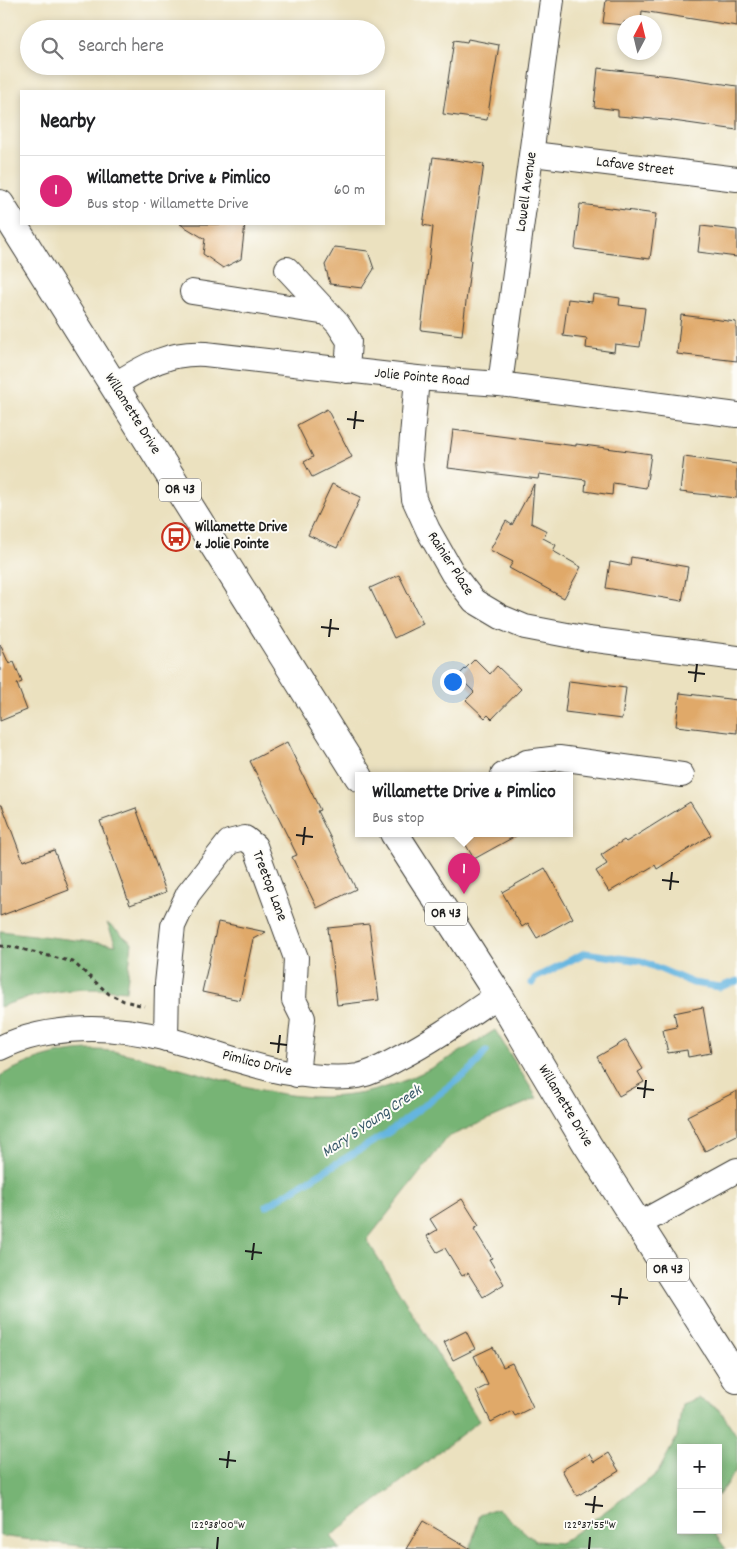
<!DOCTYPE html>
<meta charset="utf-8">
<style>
body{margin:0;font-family:Dekko,sans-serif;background:#f2f2f2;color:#202124}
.controls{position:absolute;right:15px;bottom:15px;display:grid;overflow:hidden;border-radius:0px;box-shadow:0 2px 8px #0003}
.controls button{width:45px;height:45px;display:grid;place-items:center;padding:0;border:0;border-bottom:1px solid #e0e0e0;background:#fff;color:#202124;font:25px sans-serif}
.compass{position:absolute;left:617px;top:15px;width:45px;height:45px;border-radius:50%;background:#fff;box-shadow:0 2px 8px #0003;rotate:7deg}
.you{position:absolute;left:452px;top:681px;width:18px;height:18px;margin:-12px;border:4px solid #fff;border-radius:50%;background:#1a73e8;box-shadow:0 0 0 8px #1a73e833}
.badge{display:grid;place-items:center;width:32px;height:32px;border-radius:50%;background:#db2777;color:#fff;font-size:16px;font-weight:700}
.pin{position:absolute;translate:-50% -41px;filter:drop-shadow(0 1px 2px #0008)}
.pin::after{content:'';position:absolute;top:26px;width:18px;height:15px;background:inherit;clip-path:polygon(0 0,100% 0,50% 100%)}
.popup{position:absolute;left:355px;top:772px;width:218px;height:65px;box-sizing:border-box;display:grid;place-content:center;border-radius:0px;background:#fff;filter:drop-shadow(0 1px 4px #0005);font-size:16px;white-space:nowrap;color:#757577}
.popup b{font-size:19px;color:#202124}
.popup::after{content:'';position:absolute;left:50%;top:100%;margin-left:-10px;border:10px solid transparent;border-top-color:#fff}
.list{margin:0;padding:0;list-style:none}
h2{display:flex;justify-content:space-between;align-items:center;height:65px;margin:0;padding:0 20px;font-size:21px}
h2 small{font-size:16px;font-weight:400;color:#757577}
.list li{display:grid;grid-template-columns:32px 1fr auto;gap:15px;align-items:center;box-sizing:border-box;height:70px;padding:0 20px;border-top:1px solid #e0e0e0}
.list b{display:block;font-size:19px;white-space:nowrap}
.list p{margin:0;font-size:16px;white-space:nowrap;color:#757577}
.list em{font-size:16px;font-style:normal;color:#757577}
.icon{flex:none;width:28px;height:28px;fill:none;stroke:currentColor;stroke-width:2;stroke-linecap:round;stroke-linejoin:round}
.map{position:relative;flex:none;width:737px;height:1549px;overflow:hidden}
.search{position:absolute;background:#fff;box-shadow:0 2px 8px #0003;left:20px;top:20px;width:365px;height:55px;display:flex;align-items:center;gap:12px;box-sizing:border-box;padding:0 18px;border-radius:28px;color:#757577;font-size:19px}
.panel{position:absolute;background:#fff;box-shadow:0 2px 8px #0003;left:20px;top:90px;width:365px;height:135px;border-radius:0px}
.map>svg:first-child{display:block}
.forest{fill:#77b474;stroke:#4a6848}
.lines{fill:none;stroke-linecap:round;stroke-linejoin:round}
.stream{stroke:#65b5e0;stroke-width:7}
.building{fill:#e0a969}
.minor-casing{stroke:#3b3a34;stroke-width:26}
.major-casing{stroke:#3b3a34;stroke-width:30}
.path{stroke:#3b3a34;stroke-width:3;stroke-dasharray:4 4;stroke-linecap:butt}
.minor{stroke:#fff;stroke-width:24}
.major{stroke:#fff;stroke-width:28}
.ticks{fill:none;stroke:#1c1c1c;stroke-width:2}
.labels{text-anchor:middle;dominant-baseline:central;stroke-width:4;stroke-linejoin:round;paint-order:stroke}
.shield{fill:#fdfcf7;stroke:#605f5e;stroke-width:1}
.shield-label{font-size:14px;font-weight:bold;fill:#1c1c1c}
.street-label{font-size:15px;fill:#1c1c1c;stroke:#fdfcf7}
.poi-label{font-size:15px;font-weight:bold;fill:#1c1c1c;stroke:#fdfcf7;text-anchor:start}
.water-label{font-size:16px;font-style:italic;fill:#39596a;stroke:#fdfcf7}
.ticks-label{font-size:12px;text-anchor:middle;fill:#1c1c1c;stroke:#fdfcf7;stroke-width:4;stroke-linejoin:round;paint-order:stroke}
</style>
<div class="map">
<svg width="737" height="1549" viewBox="0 0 737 1549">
<rect width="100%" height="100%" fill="#fdfcf7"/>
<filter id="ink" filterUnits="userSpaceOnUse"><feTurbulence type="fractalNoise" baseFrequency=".02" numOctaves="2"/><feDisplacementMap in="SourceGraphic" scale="10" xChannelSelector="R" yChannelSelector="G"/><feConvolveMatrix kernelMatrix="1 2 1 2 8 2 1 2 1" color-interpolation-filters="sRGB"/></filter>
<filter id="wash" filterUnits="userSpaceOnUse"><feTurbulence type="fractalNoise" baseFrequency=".0096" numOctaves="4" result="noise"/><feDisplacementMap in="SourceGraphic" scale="20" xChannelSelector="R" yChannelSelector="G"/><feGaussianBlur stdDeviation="1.12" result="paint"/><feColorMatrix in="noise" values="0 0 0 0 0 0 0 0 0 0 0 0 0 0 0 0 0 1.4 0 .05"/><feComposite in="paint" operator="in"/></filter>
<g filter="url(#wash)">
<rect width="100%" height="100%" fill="#ebe1bf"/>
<g class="forest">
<path d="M107,923L132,943L126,991C82,986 41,991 0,1007V931L116,945Z"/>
<path d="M495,1030L537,1098L448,1137L367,1240L479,1421L331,1536L340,1549H103L0,1536V1076C29,1060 60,1050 94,1050C118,1050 141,1057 165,1064C216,1077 270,1098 324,1097C392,1096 440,1065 495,1030Z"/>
<path d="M698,1398L720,1410L737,1436V1463L735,1472L718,1496V1448H681V1530H712L726,1549H470L480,1514L497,1508L535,1541L561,1543L657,1474L677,1437L682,1404Z"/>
</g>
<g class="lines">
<g class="stream">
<path d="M532,983L535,978L585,953L641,961L693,983L720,987L737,981"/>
<path d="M266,1206L389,1132L473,1068L486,1051"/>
</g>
</g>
<g id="blocks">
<g class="building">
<path d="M606,0H737V26L642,11L641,22H624V25L603,23Z"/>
<path d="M468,39L499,45L487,120L443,114L454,40L467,42Z"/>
<path d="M598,68L671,76L737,86V130L666,120L618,116V110L594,107Z"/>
<path d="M433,157L484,164L470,260H471L462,335L421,330L433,227L423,225Z"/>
<path d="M580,204L656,214L650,259L575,249Z"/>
<path d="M180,224H245L241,259L223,268L203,254L205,239Z"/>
<path d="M701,226L737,230V257L698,252Z"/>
<path d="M335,247L368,251L374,269L362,288L330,284L325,265Z"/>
<path d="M593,294L620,298L619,305L645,308L640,347L615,344L614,352L586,348L587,339L563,336L568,299L592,302Z"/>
<path d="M681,315L736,322L737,361L677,354Z"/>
<path d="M327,409L352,457L312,477L304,462L313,457L297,425Z"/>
<path d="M453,430L576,446V444L651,454L646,488L613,483L612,495L585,491L586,480L539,474L538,479L448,468Z"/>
<path d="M684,457L737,464V498L680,492Z"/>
<path d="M332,484L361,497L337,548L308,535Z"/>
<path d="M534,484L531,523L547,531L543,538L556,545L553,551L581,567L564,598L509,568L513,562L490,550L506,521L512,525Z"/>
<path d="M631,557L688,567L682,601L606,588L610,562L630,566Z"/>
<path d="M399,575L423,624L394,638L370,588Z"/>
<path d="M0,644L9,664L14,662L22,682L17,684L27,710L0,721Z"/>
<path d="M475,659L490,674L497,666L521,689L492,719L488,715L485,718L466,700L474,692L458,676Z"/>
<path d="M569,681L626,688L622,719L565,712Z"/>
<path d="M680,693L737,700V733L676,726Z"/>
<path d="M287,742L320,810L317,811L356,889L317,908L292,857L297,855L250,761Z"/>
<path d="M690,802L711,835L657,869L655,865L609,892L596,871L607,864L601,855L624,840L626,842Z"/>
<path d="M0,805H2L23,861L54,850L69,890L0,916Z"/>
<path d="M136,808L166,892L130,905L100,821Z"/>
<path d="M459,833H521L474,859Z"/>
<path d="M545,868L573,918L537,938L528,923L522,927L502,892Z"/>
<path d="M218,922L266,932L253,939L240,1000L202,992Z"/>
<path d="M369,924L379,1000L337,1005L328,928Z"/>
<path d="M703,1007L711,1053L688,1057L687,1050L668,1053L663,1030L677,1027L674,1013Z"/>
<path d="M626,1040L643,1069L638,1072L644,1082L619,1096L597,1057Z"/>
<path d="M737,1091V1135L705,1151L687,1116Z"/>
<path d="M462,1199L479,1226L474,1229L492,1258L489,1259L504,1284L483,1297L468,1273L462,1276L445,1248L437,1252L427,1236L437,1230L430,1219Z"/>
<path d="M466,1331L475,1349L453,1360L444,1342Z"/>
<path d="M493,1347L503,1367L512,1363L533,1407L515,1416L512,1411L491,1422L476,1391L488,1385L474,1356Z"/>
<path d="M608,1453L619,1471L577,1496L562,1470L589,1454L594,1462Z"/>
<path d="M423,1521L471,1549H406Z"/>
</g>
</g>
</g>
<g filter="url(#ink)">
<use href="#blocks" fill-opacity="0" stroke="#3b3a34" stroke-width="1"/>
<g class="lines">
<defs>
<g id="minor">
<path d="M533,154L737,179"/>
<path d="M287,269L338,324L349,341L347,371"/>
<path d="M192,292L327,313"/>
<path d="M417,378L410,460L414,499L428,530L453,574L474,601L501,617L525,627L588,639L737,658"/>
<path d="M500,384L552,0"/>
<path d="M114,385C145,366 167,352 205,354L417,378L500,384L737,415"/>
<path d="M503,775L527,762L559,758L682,775"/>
<path d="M166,1039L167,984L173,926L188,894L229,842L245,838L255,846L296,958L294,1000L303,1018L297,1075"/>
<path d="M0,1048C49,1024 114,1025 167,1039C206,1049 243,1064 283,1072C306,1076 334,1080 358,1076C373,1073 386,1065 399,1058C434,1040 466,1017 498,995"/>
<path d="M639,1224L737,1170"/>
</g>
<g id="major">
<path d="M0,204L359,777"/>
<path d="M394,833L501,999L587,1144L737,1379"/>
</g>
</defs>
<use href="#minor" class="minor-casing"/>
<use href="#major" class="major-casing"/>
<path class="path" d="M0,946L13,947L73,962L109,994L124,1001L144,1006"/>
<use href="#minor" class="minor"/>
<use href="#major" class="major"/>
</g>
</g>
<path class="ticks" d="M347,419L364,421M354,429L356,411M321,627L339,629M329,637L331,619M688,672L705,674M695,682L697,664M296,835L313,837M303,845L305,827M662,880L679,882M670,890L672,872M270,1043L287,1045M278,1053L280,1035M637,1088L654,1090M644,1098L646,1080M245,1251L262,1253M252,1260L254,1243M611,1296L628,1298M619,1305L621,1288M219,1459L236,1461M227,1468L229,1451M585,1504L603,1506M593,1513L595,1496M217,1549L218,1537M589,1549L590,1537"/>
<defs>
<symbol id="bus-ring" viewBox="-11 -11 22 22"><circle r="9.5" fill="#fdfcf7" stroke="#c8321e" stroke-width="1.5"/><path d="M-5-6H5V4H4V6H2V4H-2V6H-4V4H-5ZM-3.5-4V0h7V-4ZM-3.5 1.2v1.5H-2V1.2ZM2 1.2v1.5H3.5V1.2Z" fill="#c8321e"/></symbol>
</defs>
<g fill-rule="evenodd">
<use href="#bus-ring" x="160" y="521" width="32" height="32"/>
</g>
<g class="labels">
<g class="shield">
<rect x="159" y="478.5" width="42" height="23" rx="4"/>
<rect x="425" y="902.5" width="42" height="23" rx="4"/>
<rect x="647" y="1258.5" width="42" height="23" rx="4"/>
</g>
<g class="shield-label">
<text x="180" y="490">OR 43</text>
<text x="446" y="914">OR 43</text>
<text x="668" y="1270">OR 43</text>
</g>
<g class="street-label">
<text transform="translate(635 167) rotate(7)">Lafave Street</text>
<text transform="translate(527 192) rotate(-82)">Lowell Avenue</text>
<text transform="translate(422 378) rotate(5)">Jolie Pointe Road</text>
<text transform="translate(132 414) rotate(58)">Willamette Drive</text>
<text transform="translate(450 564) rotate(57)">Rainier Place</text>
<text transform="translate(269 886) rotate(69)">Treetop Lane</text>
<text transform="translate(257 1064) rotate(14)">Pimlico Drive</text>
<text transform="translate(565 1106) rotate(59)">Willamette Drive</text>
</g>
<g class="poi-label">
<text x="195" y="528">Willamette Drive<tspan x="195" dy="17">&amp; Jolie Pointe</tspan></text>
</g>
<g class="water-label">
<text transform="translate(372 1122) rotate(-34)">Mary S Young Creek</text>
</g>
</g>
<g class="ticks-label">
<text x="218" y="1528">122°38'00"W</text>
<text x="590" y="1528">122°37'55"W</text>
</g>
</svg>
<div class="controls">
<button>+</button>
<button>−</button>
</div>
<svg class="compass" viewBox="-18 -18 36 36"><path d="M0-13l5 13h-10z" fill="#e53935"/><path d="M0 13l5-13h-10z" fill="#757577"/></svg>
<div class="you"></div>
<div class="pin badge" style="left:464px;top:894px">1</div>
<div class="popup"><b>Willamette Drive &amp; Pimlico</b>Bus stop</div>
<div class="search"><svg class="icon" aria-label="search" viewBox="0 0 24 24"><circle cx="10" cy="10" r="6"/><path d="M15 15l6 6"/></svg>Search here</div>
<section class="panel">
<h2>Nearby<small></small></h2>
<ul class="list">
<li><span class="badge">1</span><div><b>Willamette Drive &amp; Pimlico</b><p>Bus stop · Willamette Drive</p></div><em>60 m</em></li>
</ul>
</section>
</div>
